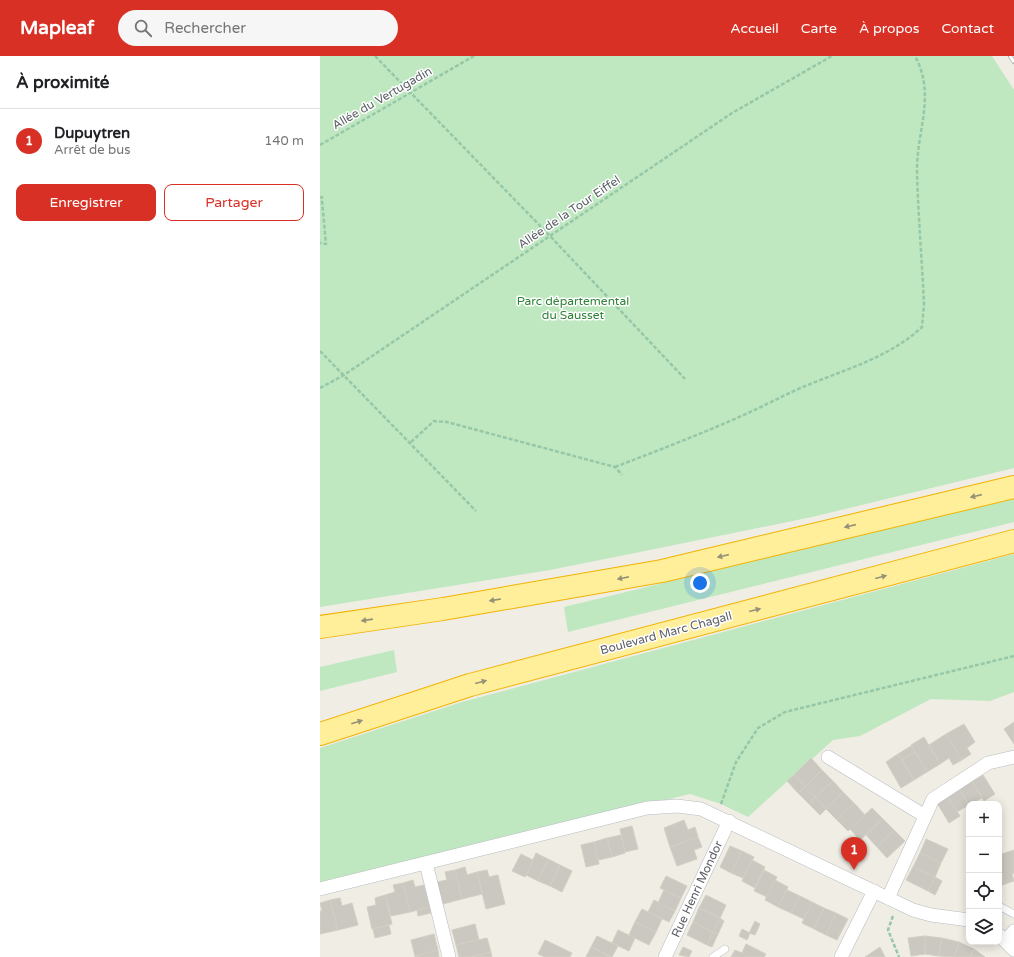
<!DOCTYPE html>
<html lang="fr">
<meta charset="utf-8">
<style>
body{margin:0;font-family:"Varela Round",sans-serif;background:#f6f6f6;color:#202124}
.controls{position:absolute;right:12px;bottom:12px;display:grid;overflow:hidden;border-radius:8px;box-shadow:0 2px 10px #0003}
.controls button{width:36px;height:36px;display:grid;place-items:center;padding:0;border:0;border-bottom:1px solid #e0e0e0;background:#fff;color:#202124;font:20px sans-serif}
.you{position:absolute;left:380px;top:527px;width:14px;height:14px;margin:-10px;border:3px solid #fff;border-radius:50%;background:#1a73e8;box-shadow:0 0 0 6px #1a73e833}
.badge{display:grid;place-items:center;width:26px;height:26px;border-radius:50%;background:#d93025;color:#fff;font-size:13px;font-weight:700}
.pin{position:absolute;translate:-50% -33px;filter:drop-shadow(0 1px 2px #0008)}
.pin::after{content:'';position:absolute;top:21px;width:14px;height:12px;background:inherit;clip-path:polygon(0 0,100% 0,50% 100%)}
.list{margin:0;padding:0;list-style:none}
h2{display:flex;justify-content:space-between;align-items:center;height:52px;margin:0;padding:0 16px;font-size:17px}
h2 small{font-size:13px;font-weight:400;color:#757577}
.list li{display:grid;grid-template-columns:26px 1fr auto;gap:12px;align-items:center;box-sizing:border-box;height:64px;padding:0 16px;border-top:1px solid #e0e0e0}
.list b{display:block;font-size:15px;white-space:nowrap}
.list p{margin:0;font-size:13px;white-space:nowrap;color:#757577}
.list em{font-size:13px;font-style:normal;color:#757577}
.actions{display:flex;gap:8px;padding:12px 16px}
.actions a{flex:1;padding:9px 0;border:1px solid #d93025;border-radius:8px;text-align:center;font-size:14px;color:#d93025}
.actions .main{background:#d93025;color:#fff}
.icon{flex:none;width:22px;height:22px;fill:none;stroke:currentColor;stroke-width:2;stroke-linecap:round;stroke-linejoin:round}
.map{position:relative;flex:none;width:694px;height:901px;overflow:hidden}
header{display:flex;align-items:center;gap:24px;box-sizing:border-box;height:56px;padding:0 20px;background:#d93025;color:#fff}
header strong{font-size:19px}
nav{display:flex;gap:22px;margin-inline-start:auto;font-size:14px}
.search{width:280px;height:36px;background:#f6f6f6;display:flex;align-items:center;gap:10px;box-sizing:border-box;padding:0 14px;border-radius:22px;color:#757577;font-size:15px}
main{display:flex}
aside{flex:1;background:#fff}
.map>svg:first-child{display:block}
.green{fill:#bfe8c1}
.building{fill:#cac8c1;stroke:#d4cfc2}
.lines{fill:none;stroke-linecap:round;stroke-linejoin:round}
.service-casing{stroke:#b9bbc1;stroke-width:8}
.minor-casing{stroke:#b9bbc1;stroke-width:14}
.trunk-casing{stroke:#f3b300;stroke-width:24}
.path{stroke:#96c7a7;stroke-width:2.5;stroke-dasharray:4 2;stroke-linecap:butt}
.service{stroke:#fff;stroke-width:7}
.minor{stroke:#fff;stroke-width:13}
.trunk{stroke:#ffee9a;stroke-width:22}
.rail-casing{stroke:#b5b6b6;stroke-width:4.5}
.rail{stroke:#fff;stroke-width:3;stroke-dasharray:9;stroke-linecap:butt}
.oneway{fill:#959278}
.labels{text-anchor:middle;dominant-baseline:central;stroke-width:3;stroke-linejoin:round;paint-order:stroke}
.street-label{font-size:12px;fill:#5c6065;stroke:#fff}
.park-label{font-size:12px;fill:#2f8237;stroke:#fff}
</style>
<header>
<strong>Mapleaf</strong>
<div class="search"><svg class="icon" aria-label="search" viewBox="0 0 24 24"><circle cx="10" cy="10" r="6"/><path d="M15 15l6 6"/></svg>Rechercher</div>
<nav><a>Accueil</a><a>Carte</a><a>À propos</a><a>Contact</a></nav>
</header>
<main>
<aside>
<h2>À proximité<small></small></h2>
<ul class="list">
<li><span class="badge">1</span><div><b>Dupuytren</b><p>Arrêt de bus</p></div><em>140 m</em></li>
</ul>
<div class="actions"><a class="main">Enregistrer</a><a>Partager</a></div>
</aside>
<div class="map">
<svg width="694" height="901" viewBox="0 0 694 901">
<rect width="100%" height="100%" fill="#efede4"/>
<g class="green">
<path d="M0,0H672L694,34V412L492,461L320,496L230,514L0,551Z"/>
<path d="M694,442V466L248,576L244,551Z"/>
<path d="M694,498V636L670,645L611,643L540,680L513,684L428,761L401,748L370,738L0,827V692L142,646Z"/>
<path d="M74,594L77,616L0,635V611Z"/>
</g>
<g class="building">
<path d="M694,666V688L684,673Z"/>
<path d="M644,668L655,686L647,692L651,698L642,704L626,678Z"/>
<path d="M626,678L642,704L633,709L629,702L620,708L609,689Z"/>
<path d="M604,681L620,708L607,716L591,689Z"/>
<path d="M591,690L595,696L582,704L578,698Z"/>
<path d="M595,696L607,716L594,724L582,704Z"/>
<path d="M578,698L594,724L581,732L566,706Z"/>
<path d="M491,702L502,714L485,731L474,719Z"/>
<path d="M502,714L513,725L495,741L485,731Z"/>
<path d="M474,719L485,731L478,737L467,725Z"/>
<path d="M663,719L675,738L664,745L652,725Z"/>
<path d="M513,725L523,736L506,753L495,741Z"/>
<path d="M652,725L662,742L649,749L639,733Z"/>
<path d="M485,731L495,741L489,748L478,737Z"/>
<path d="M639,733L649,749L637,756L627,740Z"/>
<path d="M523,736L534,747L517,764L506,753Z"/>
<path d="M627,740L640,760L629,767L617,747Z"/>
<path d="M495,741L506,753L500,759L489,748Z"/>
<path d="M534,747L545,759L528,775L517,764Z"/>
<path d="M552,752L563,763L540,784L530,773Z"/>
<path d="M563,763L574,774L557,791L546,779Z"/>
<path d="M364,764L368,774L375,771L378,781L350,791L344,772Z"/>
<path d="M312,770L318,793L305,796L300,773Z"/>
<path d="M574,774L585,785L567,802L557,791Z"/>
<path d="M301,779L305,797L292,801L287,782Z"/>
<path d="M378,781L382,791L374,794L377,803L357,810L350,791Z"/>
<path d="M287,782L292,801L278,804L274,786Z"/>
<path d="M606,783L628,793L621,807L600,797Z"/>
<path d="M274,786L279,808L266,811L261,789Z"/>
<path d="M410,790L422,795L411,817L400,811Z"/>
<path d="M694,794V817L692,818L694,825L685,828L679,810V799Z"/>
<path d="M422,795L434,801L423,822L411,817Z"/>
<path d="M216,797L228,803L218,825L206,819Z"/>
<path d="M600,797L621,807L615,821L593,811Z"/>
<path d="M201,798L213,804L205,821L192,815Z"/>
<path d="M228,803L240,809L230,830L218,825Z"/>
<path d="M432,804L445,811L435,832L422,825Z"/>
<path d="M240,809L252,815L242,836L230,830Z"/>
<path d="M679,810L685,828L679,830Z"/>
<path d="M145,811L147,819L157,816L162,838L142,843L135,814Z"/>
<path d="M593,811L615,821L608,835L586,824Z"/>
<path d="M135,814L142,843L123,848L117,826L127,824L125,816Z"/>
<path d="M167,814L169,821L178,819L185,848L166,853L157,816Z"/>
<path d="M444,814L457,821L447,841L434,835Z"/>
<path d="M346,820L367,830L361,842L340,832Z"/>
<path d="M615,821L622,825L615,839L608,835Z"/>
<path d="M93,824L95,831L104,829L110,851L90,856L83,827Z"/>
<path d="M455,824L468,831L458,851L445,844Z"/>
<path d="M83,827L90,856L71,860L65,839L75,836L73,829Z"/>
<path d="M344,834L361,842L355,855L338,847Z"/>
<path d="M467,834L480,840L471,857L458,851Z"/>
<path d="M65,839L72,868L52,873L47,851L56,849L55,842Z"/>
<path d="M386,839L406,849L400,862L379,852Z"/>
<path d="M480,840L492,846L484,863L471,857Z"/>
<path d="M20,842L22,850L32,847L38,869L18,874L10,844Z"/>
<path d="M10,844L18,874L0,878V855H2L0,847Z"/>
<path d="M334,844L355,855L349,866L328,856Z"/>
<path d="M492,846L504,852L494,873L482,867Z"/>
<path d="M110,851L111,857L98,860L97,854Z"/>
<path d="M379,852L400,862L393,876L373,866Z"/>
<path d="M504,852L516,857L506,879L494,873Z"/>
<path d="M322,853L342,863L336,876L315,866Z"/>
<path d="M516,857L528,863L517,884L506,879Z"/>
<path d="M400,862L404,865L398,878L393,876Z"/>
<path d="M435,865L440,868L435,879L429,877Z"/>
<path d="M315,866L336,876L329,889L309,879Z"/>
<path d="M373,866L393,876L387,889L367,879Z"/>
<path d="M155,868L159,884L136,889L132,874Z"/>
<path d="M69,869L71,878L55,882L53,873Z"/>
<path d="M422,873L430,877L427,884L419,880Z"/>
<path d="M298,874L315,882L309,895L292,887Z"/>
<path d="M393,876L398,878L392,891L387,889Z"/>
<path d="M114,878L118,894L95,900L91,884Z"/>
<path d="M277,880L298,890L292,901L271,891Z"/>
<path d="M605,880V898L591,900L588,882Z"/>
<path d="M605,880L622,882L619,900L605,898Z"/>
<path d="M167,882L171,896L151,901H139L136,889Z"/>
<path d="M622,882L639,886L634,901L619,900Z"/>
<path d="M225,884L252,897L250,901H225L218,898Z"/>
<path d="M639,886L654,893L650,901H634Z"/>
<path d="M426,888L446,898L444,901H411L415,894L422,897Z"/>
<path d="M271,891L291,901H266Z"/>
<path d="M363,891L372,895L369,901L359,899Z"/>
<path d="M560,891L565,901H545Z"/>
<path d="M654,893L665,901H650Z"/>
<path d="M118,894L119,901H95V900Z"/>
<path d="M171,896L172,901H151L162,898Z"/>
</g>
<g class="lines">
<defs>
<g id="service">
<path d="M679,850L694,858"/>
<path d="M393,901L405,893"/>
</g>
<g id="minor">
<path d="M508,701L605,760"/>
<path d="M106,807L129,901"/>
<path d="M0,833L327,752L357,750L381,753L593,854L611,859L649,864"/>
<path d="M568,842L613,743L668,707L694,701"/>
<path d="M679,879L694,894"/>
<path d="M686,884L694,875"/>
<path d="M345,901L409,765"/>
<path d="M521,901L554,835"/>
</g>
<g id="trunk">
<path d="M0,571L123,553L342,515L694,431"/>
<path d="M0,678L150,629L694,485"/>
</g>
</defs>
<use href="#service" class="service-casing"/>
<use href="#minor" class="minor-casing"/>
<use href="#trunk" class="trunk-casing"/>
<g class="path">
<path d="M55,0L230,180L365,323"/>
<path d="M0,89L154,0"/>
<path d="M0,142L2,141V145L6,188L0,187"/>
<path d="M0,295L156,455"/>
<path d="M0,332L24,319L412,57L512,0"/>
<path d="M91,386L114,365L127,366L295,411L302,419"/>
<path d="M295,411C339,394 384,377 428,357C446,349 464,339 483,331C523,314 569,302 602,271L604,248C602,204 598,159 597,114C597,73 616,39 595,0"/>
<path d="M401,748L416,706L438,672L465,656L694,600"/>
<path d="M573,860L568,874L579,901"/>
</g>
<use href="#service" class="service"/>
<use href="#minor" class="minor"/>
<use href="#trunk" class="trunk"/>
<defs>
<path id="rail" d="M690,0L694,6"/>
</defs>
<use href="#rail" class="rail-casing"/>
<use href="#rail" class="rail"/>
</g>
<defs><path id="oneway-solid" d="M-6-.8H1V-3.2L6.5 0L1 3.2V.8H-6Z"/></defs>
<g class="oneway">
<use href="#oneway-solid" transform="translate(656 440) rotate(167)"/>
<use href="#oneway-solid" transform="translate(530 470) rotate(167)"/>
<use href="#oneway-solid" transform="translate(403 500) rotate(167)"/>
<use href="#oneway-solid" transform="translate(561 521) rotate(-15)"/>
<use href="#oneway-solid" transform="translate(303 522) rotate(169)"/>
<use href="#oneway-solid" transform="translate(175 544) rotate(171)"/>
<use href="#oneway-solid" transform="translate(435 554) rotate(-14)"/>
<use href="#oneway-solid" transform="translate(47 564) rotate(172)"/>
<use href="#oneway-solid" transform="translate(161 626) rotate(-15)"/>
<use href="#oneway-solid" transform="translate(37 666) rotate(-18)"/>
</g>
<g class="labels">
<g class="street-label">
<text transform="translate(62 42) rotate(-30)">Allée du Vertugadin</text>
<text transform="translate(249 156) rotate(-34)">Allée de la Tour Eiffel</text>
<text transform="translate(346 577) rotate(-15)">Boulevard Marc Chagall</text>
<text transform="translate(377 833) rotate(-65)">Rue Henri Mondor</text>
</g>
<g class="park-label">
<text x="253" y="245">Parc départemental<tspan x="253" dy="14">du Sausset</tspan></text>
</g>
</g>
</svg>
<div class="controls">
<button>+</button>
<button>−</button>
<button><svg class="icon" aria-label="locate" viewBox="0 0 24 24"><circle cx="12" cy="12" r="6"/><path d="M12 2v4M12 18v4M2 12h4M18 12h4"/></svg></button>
<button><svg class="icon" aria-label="layers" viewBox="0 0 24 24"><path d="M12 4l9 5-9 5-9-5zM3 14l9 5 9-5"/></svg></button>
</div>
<div class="you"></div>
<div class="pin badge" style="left:534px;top:814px">1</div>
</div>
</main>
